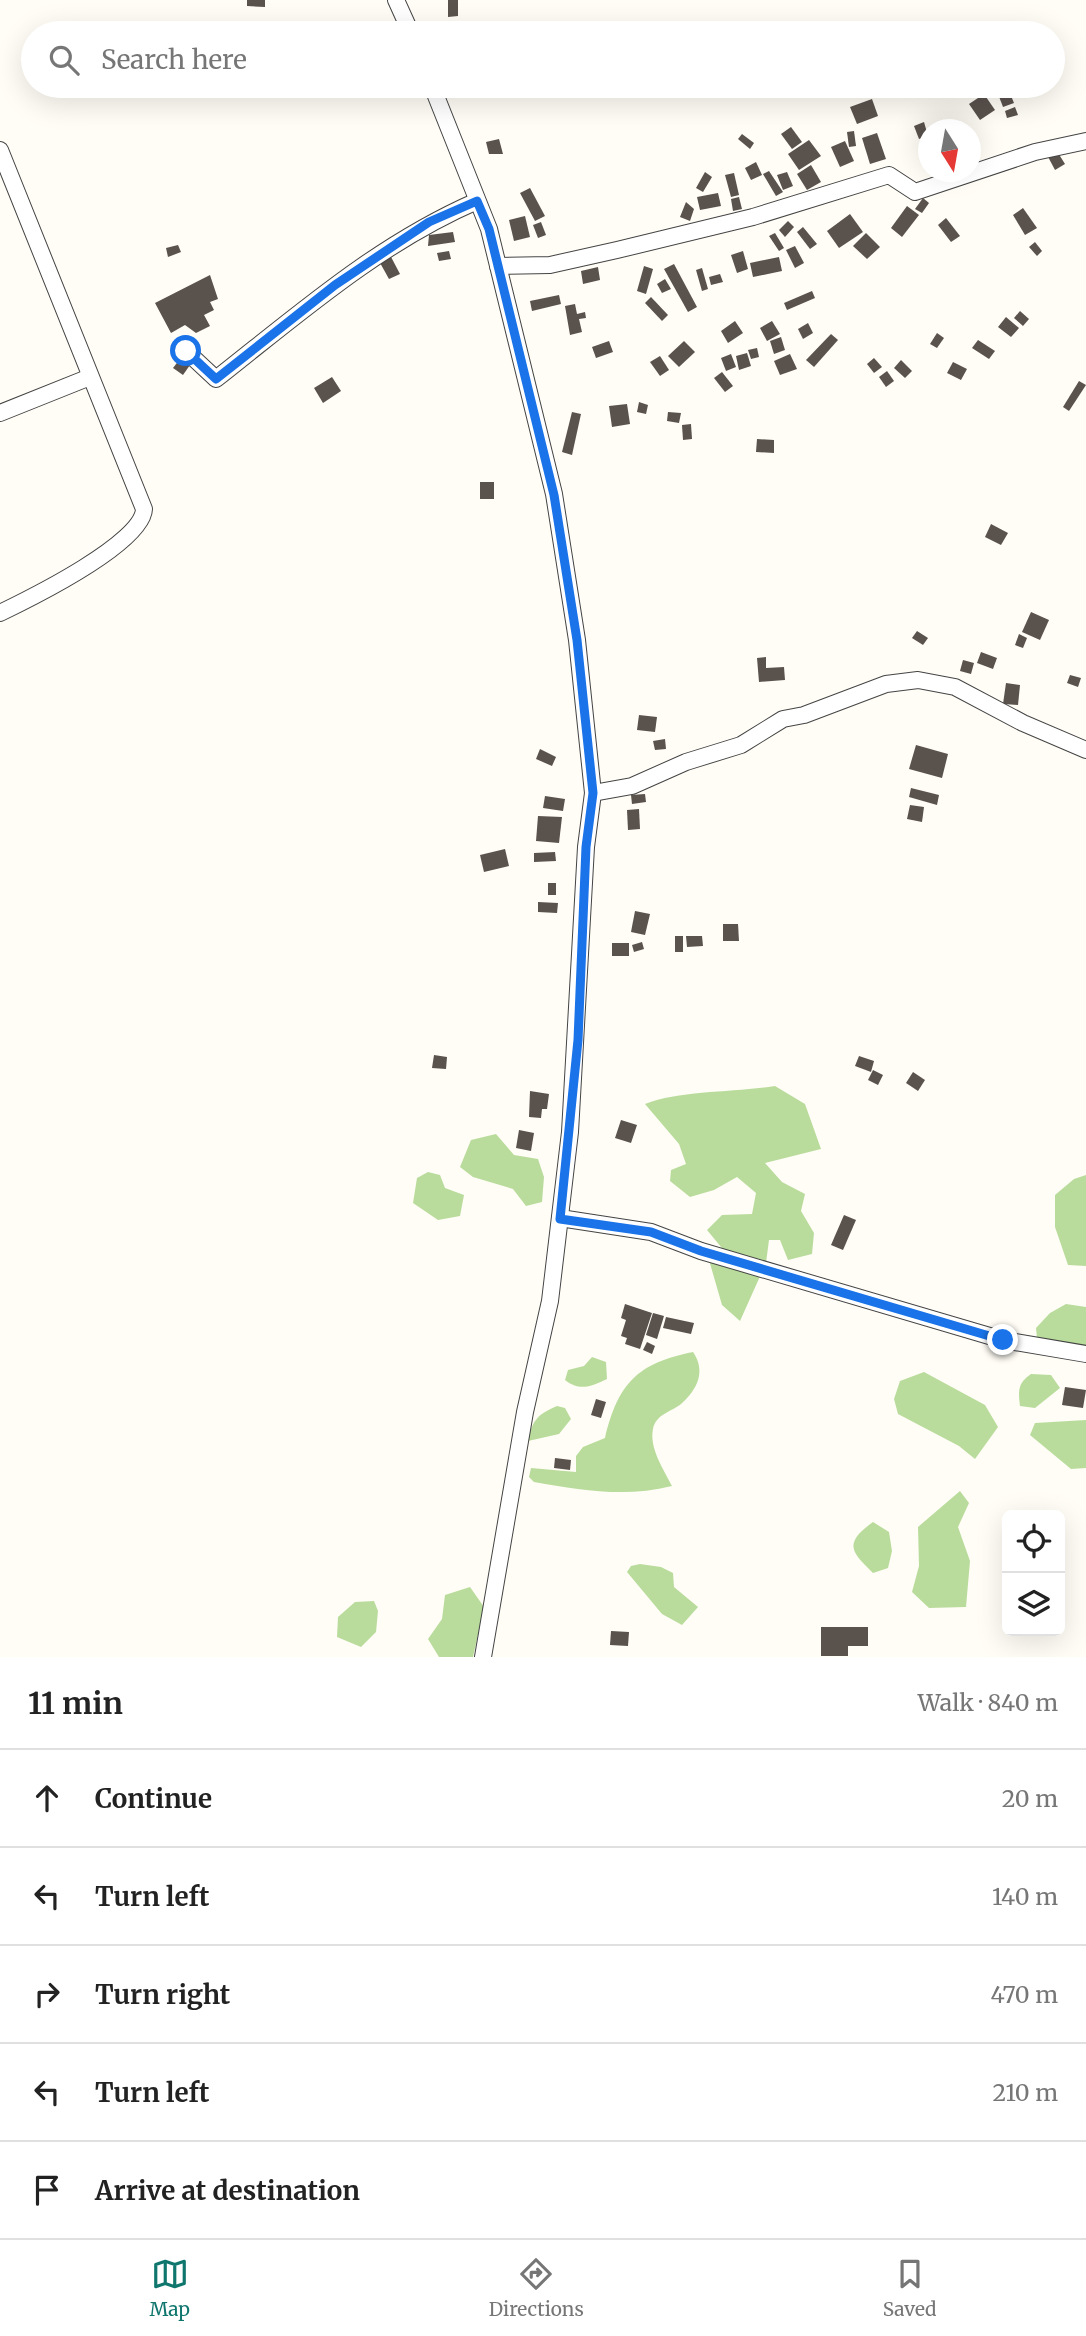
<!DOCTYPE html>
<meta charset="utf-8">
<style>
body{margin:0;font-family:Merriweather,serif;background:#f2f2f2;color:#222}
.controls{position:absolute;right:21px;bottom:21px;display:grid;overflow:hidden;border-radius:10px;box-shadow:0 7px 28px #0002}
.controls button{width:63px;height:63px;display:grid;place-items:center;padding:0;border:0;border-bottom:2px solid #e0e0e0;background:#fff;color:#222;font:35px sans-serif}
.compass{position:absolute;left:918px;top:119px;width:63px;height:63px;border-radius:50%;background:#fff;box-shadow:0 7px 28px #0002;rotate:169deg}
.stop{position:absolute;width:21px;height:21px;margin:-16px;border:5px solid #1a73e8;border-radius:50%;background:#fff}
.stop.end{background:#1a73e8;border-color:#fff;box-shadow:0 2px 7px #0008}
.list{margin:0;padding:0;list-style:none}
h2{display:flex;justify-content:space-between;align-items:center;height:91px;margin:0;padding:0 28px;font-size:30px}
h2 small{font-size:23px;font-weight:400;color:#767676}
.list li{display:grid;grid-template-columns:46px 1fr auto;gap:21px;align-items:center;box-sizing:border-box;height:98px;padding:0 28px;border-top:2px solid #e0e0e0}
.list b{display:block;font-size:26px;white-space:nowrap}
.list em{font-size:23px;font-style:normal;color:#767676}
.icon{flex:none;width:38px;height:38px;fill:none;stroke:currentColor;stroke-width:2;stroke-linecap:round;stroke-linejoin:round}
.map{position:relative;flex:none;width:1086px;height:1657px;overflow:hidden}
.search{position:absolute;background:#fff;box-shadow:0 7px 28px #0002;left:21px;right:21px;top:21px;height:77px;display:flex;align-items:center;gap:18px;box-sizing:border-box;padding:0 24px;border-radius:38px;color:#767676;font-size:26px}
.sheet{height:581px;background:#fff}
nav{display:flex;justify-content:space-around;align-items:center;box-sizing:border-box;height:98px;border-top:2px solid #e0e0e0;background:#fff;font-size:19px;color:#767676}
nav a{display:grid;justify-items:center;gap:4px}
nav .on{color:#0f766e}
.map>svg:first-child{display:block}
.forest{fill:#b9dc9c}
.building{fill:#5a524d}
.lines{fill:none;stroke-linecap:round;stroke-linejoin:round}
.minor-casing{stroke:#444;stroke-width:18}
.minor{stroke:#fff;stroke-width:16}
.route{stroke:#1a73e8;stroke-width:9}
</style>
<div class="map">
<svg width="1086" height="1657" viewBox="0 0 1086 1657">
<rect width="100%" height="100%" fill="#fffdf5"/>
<g class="forest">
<path d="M775,1086L805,1104L821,1149L765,1163L782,1182L805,1194L801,1211L814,1233L812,1254L788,1260L780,1240H769L766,1263L740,1321L722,1305L709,1260L726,1253L707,1230L722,1215L752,1214L756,1193L737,1177L714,1190L690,1197L670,1181L671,1170L686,1164L679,1144L645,1104C681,1090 734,1093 775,1086Z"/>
<path d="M496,1134L514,1155L538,1159L544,1177L542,1202L526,1206L513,1189L473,1177L460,1167L471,1140Z"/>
<path d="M428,1172L440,1175L445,1188L464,1195L460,1216L438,1220L413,1203L417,1178Z"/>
<path d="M1086,1175V1266L1068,1265L1055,1227V1195L1074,1179Z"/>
<path d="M1066,1304L1086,1307V1347L1037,1338L1036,1328L1050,1313Z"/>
<path d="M693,1352C706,1371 698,1389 681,1404C671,1412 656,1414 653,1429C649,1448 664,1470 672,1486C625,1498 581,1490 534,1482L529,1477L531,1468L576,1472V1456L583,1447L605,1438C618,1384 637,1363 693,1352Z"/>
<path d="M592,1357L606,1362L607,1379C592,1386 580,1392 565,1380L568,1370L584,1366Z"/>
<path d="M924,1372L985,1405L998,1427L975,1459L959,1446L898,1414L894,1399L900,1381Z"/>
<path d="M1031,1374L1051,1375L1060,1388L1035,1408L1020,1406C1018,1390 1018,1383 1031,1374Z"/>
<path d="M557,1406L565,1408L571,1419L559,1434L528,1441C532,1420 538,1414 557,1406Z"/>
<path d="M1086,1420V1468L1071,1469L1030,1435L1035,1423Z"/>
<path d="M960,1491L969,1503L958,1527L970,1561L966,1607L929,1608L912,1592L919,1566L918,1527Z"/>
<path d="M873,1522L889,1532L892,1551L888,1568L873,1573C850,1551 844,1543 873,1522Z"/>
<path d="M640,1564L661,1567L673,1573L674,1587L698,1607L682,1625L662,1614L627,1572L631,1566Z"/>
<path d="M470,1587L484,1607L473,1657H439L428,1639L442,1619L445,1595Z"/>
<path d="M374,1601L378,1611L376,1632L361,1647L337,1637L338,1617L355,1602Z"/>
</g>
<g class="building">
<path d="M247,0H265V7L247,6Z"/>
<path d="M448,0H458V16L448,17Z"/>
<path d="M250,23L260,25L258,33L248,31Z"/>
<path d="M995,86H1007L1014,103L1003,107Z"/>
<path d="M984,94L995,110L980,120L969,104Z"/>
<path d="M872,99L878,116L857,124L850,107Z"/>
<path d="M1015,107L1018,115L1007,118L1005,111Z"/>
<path d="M924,122L928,136L919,139L914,126Z"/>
<path d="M791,127L802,142L792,149L781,134Z"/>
<path d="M854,131L856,146L849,147L847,132Z"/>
<path d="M877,133L886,159L870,164L862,138Z"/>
<path d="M742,134L754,143L750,149L738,139Z"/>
<path d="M499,139L503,154H489L486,142Z"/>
<path d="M809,140L821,156L799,170L788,154Z"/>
<path d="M845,141L854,161L840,167L831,147Z"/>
<path d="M1055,148L1065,164L1055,170L1046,153Z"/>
<path d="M756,162L762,175L751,180L745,168Z"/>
<path d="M811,165L821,182L807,190L797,174Z"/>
<path d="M769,171L783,192L776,196L763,174Z"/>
<path d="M705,172L712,177L703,192L696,188Z"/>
<path d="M787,172L793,186L783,190L777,175Z"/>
<path d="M734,173L739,195L731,197L725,175Z"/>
<path d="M530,188L545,216L535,221L520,193Z"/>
<path d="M718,193L721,206L700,210L697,197Z"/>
<path d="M739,197L742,209L733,211L731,199Z"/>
<path d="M923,198L929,203L922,213L915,209Z"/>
<path d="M686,202L694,209L690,221L680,217Z"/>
<path d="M907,206L919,215L902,237L891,228Z"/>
<path d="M1023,208L1037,228L1025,235L1013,215Z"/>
<path d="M850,214L863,232L839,248L827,231Z"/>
<path d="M525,216L530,237L514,241L509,220Z"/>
<path d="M946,218L960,236L951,242L938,225Z"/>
<path d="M788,221L794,227L785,237L779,230Z"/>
<path d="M541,222L546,235L538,238L533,225Z"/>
<path d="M803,227L817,244L810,249L797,232Z"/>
<path d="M453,232L455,242L428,246L429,235Z"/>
<path d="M775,233L784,248L779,251L769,236Z"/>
<path d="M866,233L880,247L867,259L853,246Z"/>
<path d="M1035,242L1042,251L1037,256L1029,247Z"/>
<path d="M178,245L181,252L168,257L166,248Z"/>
<path d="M795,246L804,263L795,268L786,250Z"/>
<path d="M449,251L451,259L439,261L437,253Z"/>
<path d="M743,251L748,269L737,273L731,255Z"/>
<path d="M390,255L400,274L389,279L379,261Z"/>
<path d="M779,257L782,271L753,277L750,263Z"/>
<path d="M674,264L697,307L688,312L664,269Z"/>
<path d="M644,266L653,269L646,294L637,291Z"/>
<path d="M598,267L600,280L583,284L581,271Z"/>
<path d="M702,268L708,289L702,291L696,270Z"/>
<path d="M720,274L723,282L711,285L709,277Z"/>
<path d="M210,275L218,299L210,302L214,310L204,315L210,326L196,333L185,325L171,333L155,303Z"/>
<path d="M665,279L671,289L662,293L657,284Z"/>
<path d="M812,291L815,298L787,310L784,303Z"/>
<path d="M559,295L561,304L532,311L530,301Z"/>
<path d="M651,297L668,315L662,321L645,303Z"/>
<path d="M575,304L577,314L585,312L586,318L579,319L582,332L570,335L565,306Z"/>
<path d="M1020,311L1029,319L1023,326L1014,318Z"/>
<path d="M1006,317L1019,328L1011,337L998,327Z"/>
<path d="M735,321L743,333L728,343L721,331Z"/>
<path d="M772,321L780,334L767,341L760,328Z"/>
<path d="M808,323L813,333L803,339L798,329Z"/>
<path d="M937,333L944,338L937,348L930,344Z"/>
<path d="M831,334L838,340L814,367L806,360Z"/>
<path d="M781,337L785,350L774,354L770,341Z"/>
<path d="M978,340L995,351L989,359L972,348Z"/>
<path d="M609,341L613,352L596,358L592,347Z"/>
<path d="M684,341L695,352L679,367L668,356Z"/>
<path d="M757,348L759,357L751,359L748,350Z"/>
<path d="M747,353L751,366L739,370L736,356Z"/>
<path d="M731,354L736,367L726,371L721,358Z"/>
<path d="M790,354L797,369L780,375L774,361Z"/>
<path d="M660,356L669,370L660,376L650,362Z"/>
<path d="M874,358L882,367L874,373L867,364Z"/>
<path d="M180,359L190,365L183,375L173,368Z"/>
<path d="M901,360L912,371L905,378L894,368Z"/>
<path d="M953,362L967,369L961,380L947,373Z"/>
<path d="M887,371L894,381L886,387L879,377Z"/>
<path d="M722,372L733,386L725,392L714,378Z"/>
<path d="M332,377L341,391L323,403L314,388Z"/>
<path d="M1079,381L1086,385L1069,411L1063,407Z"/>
<path d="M639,402L648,405L646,414L637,412Z"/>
<path d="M627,404L630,424L612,427L609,406Z"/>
<path d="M572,412L581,414L572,455L562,452Z"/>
<path d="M668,412L681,413L679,423L667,421Z"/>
<path d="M691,424L692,439L683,440L682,425Z"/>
<path d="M757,439L774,440V453L756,452Z"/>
<rect x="480" y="482" width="14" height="17"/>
<path d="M991,524L1008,533L1001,545L985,537Z"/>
<path d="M1031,612L1049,620L1040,640L1022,632Z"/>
<path d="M917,631L928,638L923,645L912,638Z"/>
<path d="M1019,634L1027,638L1023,648L1015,645Z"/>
<path d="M981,652L997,658L993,669L977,663Z"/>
<path d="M766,657V668L784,667L785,680L759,682L757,658Z"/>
<path d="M963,660L974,663L971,674L960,671Z"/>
<path d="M1070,675L1081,678L1078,687L1067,683Z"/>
<path d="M1006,683L1020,685L1018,705L1003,704Z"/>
<path d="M639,715L657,717L655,732L637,730Z"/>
<path d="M665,739L666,749L655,750L653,741Z"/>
<path d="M916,745L948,754L942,778L909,769Z"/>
<path d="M540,749L556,757L552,766L536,759Z"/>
<path d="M911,788L939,795L937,805L909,797Z"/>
<path d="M645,794L646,802L632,804L631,795Z"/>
<path d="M545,796L565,799L563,811L543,808Z"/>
<path d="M910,805L924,807L922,822L907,819Z"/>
<path d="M639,809L640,829L628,830L627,810Z"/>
<path d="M538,816L562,817L559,843L536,841Z"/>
<path d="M505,849L509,866L484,872L480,855Z"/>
<path d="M555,852L556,861L534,862V853Z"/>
<rect x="548" y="883" width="8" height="12"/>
<path d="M538,902L558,903L557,913L538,912Z"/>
<path d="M635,911L650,914L645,935L631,932Z"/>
<path d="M723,924H738L739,941H723Z"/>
<rect x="675" y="936" width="8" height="16"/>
<path d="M686,936H702L703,946L687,947Z"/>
<path d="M642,942L644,949L634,952L632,945Z"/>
<rect x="612" y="943" width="17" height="13"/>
<path d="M434,1055L447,1057L446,1069L432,1068Z"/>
<path d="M859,1056L874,1061L871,1072L855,1066Z"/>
<path d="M873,1070L883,1075L878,1085L868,1080Z"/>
<path d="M913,1072L925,1080L918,1091L906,1083Z"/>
<path d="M530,1091L549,1094L547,1109H542L541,1118L529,1117Z"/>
<path d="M621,1120L637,1125L631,1143L615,1138Z"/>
<path d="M519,1130L534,1133L531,1151L516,1148Z"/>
<path d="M844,1215L856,1220L843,1250L831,1245Z"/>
<path d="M625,1304L652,1313L640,1349L625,1344L627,1338L621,1336L626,1320L621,1318Z"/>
<path d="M653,1313L664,1316L657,1339L646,1335Z"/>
<path d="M666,1317L694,1323L691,1334L663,1328Z"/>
<path d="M647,1342L655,1346L652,1354L643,1350Z"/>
<path d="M1065,1387L1086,1390L1083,1408L1062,1405Z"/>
<path d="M596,1399L606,1402L601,1418L591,1415Z"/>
<path d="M555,1458L571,1460L570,1470L554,1468Z"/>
<path d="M821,1627H868V1646H848V1656H821Z"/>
<path d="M611,1631L629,1632L628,1646L610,1645Z"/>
</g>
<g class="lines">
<defs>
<g id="minor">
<path d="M396,0L411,33"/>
<path d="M432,86L489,229L554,494L577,640L593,793L586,847L570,1132L550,1301L525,1412L483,1657"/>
<path d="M0,150L144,509C143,543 31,598 0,613"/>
<path d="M498,266L550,265L617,250L753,217L889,175L915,192L1035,152L1086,141"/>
<path d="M186,351L216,379C300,313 378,244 477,201"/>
<path d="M0,413L90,377"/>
<path d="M593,793L632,786L686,762L741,745L783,719L804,715L886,684L918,680L955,687L1023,723L1086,750"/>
<path d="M560,1218L651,1232L701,1251L1003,1340L1086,1354"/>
</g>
</defs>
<use href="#minor" class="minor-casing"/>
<use href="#minor" class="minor"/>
</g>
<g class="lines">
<path class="route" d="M186,351L216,379L335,285L429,222L477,201L489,229L554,495L577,640L593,793L586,847L578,1040L560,1219L651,1232L701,1251L1003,1340"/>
</g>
</svg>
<div class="controls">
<button><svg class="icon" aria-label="locate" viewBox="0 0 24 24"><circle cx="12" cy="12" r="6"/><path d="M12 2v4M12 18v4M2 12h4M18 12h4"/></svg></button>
<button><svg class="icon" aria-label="layers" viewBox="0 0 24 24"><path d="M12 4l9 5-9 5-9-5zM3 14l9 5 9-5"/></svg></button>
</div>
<svg class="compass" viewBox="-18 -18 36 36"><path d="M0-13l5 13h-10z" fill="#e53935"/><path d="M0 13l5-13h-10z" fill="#767676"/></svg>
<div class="stop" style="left:186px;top:351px"></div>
<div class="stop end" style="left:1003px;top:1340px"></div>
<div class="search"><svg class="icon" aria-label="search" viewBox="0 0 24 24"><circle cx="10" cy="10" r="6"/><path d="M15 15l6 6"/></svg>Search here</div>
</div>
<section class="sheet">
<h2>11 min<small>Walk · 840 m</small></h2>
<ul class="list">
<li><svg class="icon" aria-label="ahead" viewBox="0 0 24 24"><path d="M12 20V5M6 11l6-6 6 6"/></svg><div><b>Continue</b></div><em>20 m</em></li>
<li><svg class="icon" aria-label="left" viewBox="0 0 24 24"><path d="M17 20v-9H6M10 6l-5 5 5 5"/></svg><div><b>Turn left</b></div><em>140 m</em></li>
<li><svg class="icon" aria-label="right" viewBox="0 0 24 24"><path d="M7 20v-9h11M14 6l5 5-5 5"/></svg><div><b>Turn right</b></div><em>470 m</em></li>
<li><svg class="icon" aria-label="left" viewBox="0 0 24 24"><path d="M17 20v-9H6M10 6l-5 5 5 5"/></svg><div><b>Turn left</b></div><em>210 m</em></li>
<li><svg class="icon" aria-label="arrive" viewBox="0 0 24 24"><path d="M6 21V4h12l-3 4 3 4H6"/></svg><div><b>Arrive at destination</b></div></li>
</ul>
</section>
<nav>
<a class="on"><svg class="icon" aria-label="map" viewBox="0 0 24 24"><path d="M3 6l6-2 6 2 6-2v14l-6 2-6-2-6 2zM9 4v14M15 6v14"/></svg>Map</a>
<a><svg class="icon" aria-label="directions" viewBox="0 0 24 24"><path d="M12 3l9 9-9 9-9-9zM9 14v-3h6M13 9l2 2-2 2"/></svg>Directions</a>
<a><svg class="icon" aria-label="saved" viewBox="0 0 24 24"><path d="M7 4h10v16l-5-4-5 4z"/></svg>Saved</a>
</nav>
